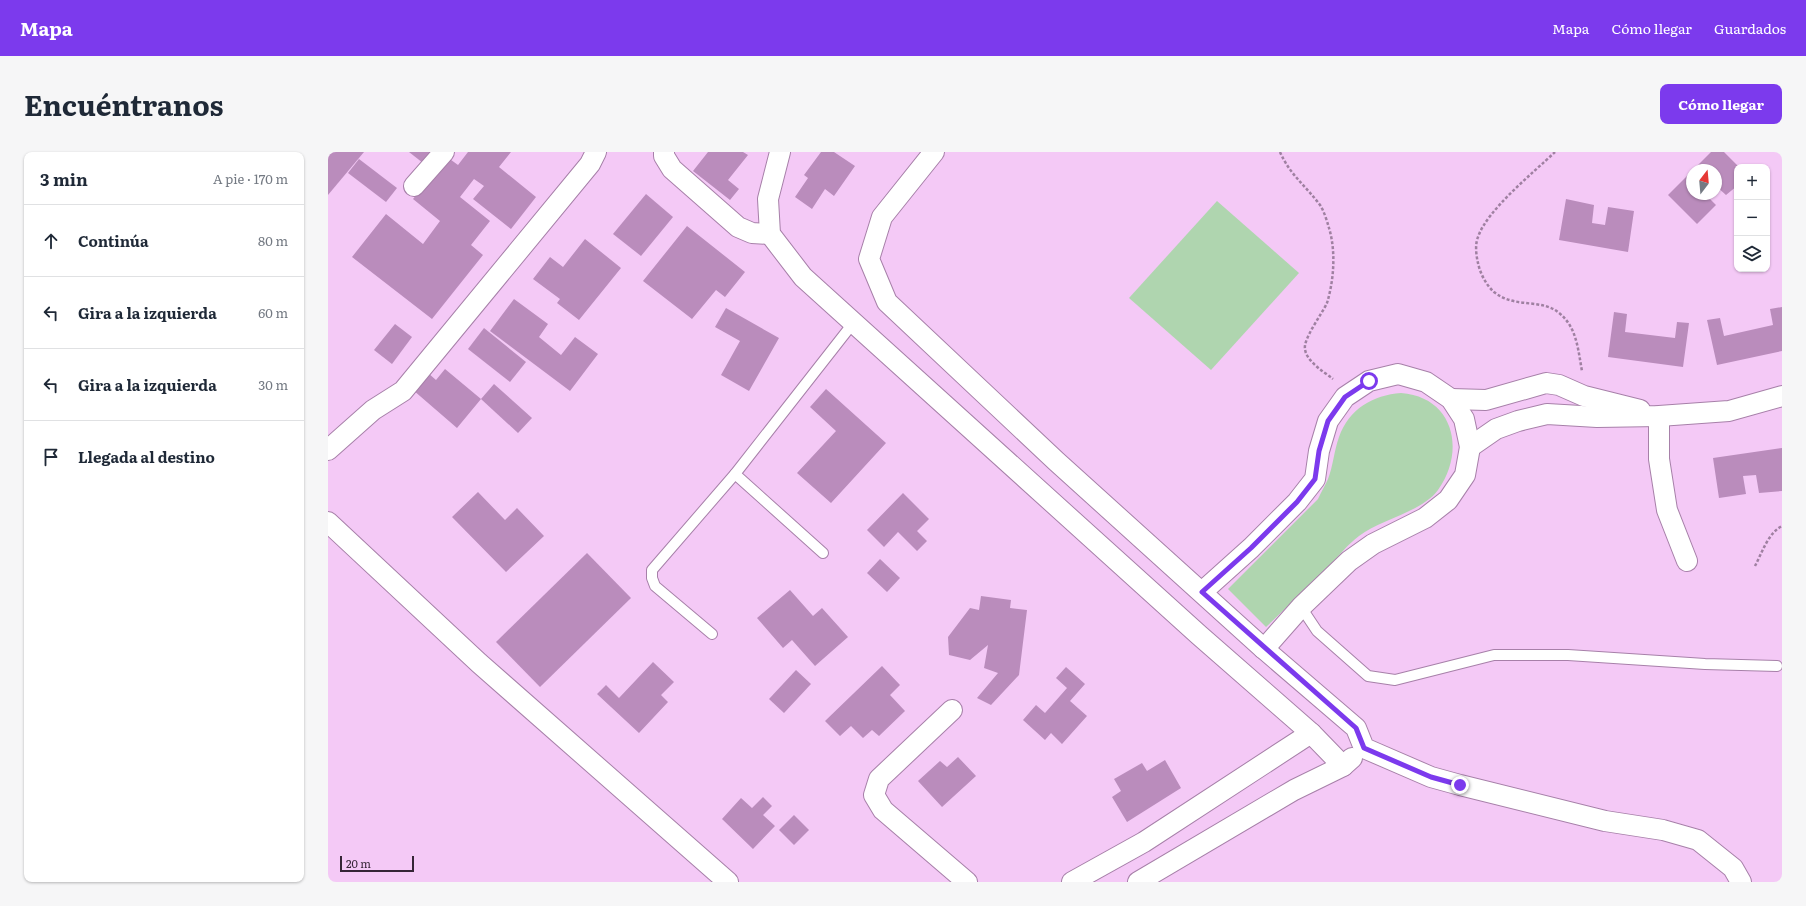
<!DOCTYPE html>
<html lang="es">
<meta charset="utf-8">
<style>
body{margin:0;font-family:Literata,serif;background:#f6f6f7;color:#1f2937}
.controls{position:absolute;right:12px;top:12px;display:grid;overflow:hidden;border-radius:8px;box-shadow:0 1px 3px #0004}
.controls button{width:36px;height:36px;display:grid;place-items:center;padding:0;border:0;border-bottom:1px solid #e0e1e3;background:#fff;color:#1f2937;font:20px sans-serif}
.compass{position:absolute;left:1358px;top:12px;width:36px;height:36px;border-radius:50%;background:#fff;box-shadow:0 1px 3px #0004;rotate:16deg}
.scale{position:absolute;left:12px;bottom:10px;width:74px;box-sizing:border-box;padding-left:4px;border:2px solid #352536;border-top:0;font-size:11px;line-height:14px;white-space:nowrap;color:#352536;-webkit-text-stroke:3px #f4c9f6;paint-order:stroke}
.stop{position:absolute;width:12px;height:12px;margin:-9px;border:3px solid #7c3aed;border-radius:50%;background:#fff}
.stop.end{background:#7c3aed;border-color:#fff;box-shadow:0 1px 4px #0008}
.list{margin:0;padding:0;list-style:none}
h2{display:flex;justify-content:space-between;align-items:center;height:52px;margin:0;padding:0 16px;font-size:17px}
h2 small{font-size:13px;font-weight:400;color:#747a83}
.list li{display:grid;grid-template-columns:26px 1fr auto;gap:12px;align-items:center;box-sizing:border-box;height:72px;padding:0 16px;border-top:1px solid #e0e1e3}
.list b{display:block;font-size:15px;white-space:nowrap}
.list em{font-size:13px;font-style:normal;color:#747a83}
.icon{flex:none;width:22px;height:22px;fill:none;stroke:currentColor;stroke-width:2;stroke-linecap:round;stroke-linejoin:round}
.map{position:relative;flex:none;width:1454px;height:730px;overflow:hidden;border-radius:8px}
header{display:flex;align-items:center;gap:24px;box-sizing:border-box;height:56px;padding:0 20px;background:#7c3aed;color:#fff}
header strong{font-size:19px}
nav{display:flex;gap:22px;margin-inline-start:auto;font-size:14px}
.intro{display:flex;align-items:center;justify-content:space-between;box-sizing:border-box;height:96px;padding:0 24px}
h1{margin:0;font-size:28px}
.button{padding:10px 18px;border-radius:8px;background:#7c3aed;color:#fff;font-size:14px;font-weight:700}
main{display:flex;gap:24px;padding:0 24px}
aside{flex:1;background:#fff;border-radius:8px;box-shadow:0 1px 3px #0004}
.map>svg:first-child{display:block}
.green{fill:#afd5af}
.building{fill:#ba8cbc}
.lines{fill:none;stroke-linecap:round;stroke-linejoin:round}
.lane-casing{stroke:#a780a9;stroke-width:12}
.street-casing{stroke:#a780a9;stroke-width:22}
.path{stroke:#9f80a1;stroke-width:2.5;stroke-dasharray:3 2;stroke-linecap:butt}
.lane{stroke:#fff;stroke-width:10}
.street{stroke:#fff;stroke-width:20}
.route{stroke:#7c3aed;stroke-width:5}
</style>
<header>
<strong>Mapa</strong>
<nav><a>Mapa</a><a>Cómo llegar</a><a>Guardados</a></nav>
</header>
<div class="intro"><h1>Encuéntranos</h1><a class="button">Cómo llegar</a></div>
<main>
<aside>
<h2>3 min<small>A pie · 170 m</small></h2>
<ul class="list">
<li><svg class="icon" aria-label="ahead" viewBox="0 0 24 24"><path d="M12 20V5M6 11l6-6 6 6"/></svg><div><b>Continúa</b></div><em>80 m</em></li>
<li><svg class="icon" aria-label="left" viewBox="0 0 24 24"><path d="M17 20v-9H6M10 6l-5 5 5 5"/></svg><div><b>Gira a la izquierda</b></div><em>60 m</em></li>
<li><svg class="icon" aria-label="left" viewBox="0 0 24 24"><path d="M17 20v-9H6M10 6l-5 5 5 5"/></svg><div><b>Gira a la izquierda</b></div><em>30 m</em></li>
<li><svg class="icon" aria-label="arrive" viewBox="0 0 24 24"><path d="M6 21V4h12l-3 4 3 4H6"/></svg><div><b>Llegada al destino</b></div></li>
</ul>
</aside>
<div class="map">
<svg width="1454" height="730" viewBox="0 0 1454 730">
<rect width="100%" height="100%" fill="#f4c9f6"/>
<g class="green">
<path d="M889,49L971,121L883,218L801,146Z"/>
<path d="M1073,241C1126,245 1138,299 1110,338C1094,360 1053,367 1031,384C1020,392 1011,404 1001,414C980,434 959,455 938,475L900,437L990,347C993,340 997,334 1000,327C1005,314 1006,299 1011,285C1021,257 1045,243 1073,241Z"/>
</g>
<g class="building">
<path d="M0,0H36L0,43Z"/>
<path d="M81,0H103L95,11Z"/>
<path d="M140,0H183L171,15L208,45L183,77L145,47L156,34L146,27L132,45L162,69L143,93L155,103L104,167L24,105L58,62L95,92L112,69L85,47L119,5L130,13Z"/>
<path d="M380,0H415L420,3L400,28L411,37L402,48L365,19Z"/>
<path d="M493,0H506L527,14L506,44L497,37L484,57L467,45L480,26L476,23Z"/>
<path d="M1383,0H1396L1411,15H1409V34L1398,43L1388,34V18H1365Z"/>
<path d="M31,7L69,36L58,50L20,21Z"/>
<path d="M1364,19V42H1377L1388,53L1369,72L1340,43Z"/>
<path d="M318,42L345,65L313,104L285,82Z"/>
<path d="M1238,47L1266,53L1264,71L1277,73L1280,55L1306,59L1300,100L1231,88Z"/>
<path d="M359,74L417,120L397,145L388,138L364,167L315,129Z"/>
<path d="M257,87L293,116L251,168L229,151L232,147L205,127L222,105L235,115Z"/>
<path d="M186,147L220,172L211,185L233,203L247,185L270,202L242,239L162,179Z"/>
<path d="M1454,155V199L1389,213L1379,168L1392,166L1396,184L1445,173L1442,157Z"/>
<path d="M398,156L451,186L421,239L393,223L412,189L387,175Z"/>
<path d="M1286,160L1299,162L1297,180L1347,186L1349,170L1361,171L1355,215L1280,205Z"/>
<path d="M67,172L84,185L64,212L46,198Z"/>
<path d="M156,176L198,210L182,230L140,197Z"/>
<path d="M117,217L153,247L129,276L85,238L100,221L108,228Z"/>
<path d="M166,232L204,266L190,281L153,247Z"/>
<path d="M498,237L558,291L503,351L469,321L508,279L482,255Z"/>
<path d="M1454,296V339L1431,341L1428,323L1415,324L1418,342L1391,346L1385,306Z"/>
<path d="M150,340L177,368L189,356L216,384L178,420L124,365Z"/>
<path d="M575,341L601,367L589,379L599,389L589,399L570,380L556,395L539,378Z"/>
<path d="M259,401L303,446L212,535L168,490Z"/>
<path d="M552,407L572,426L559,440L539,421Z"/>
<path d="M462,438L485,464L494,456L520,485L487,514L464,488L455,496L429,466Z"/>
<path d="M653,444L683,448L682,456L699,458L691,523L663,553L649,546L670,521L656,516L660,493L642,508L621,503L620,485L642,456L651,458Z"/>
<path d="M325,510L346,530L333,543L340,550L311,581L269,542L278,533L291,546Z"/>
<path d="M554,514L572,533L562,543L577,559L551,584L544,578L535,586L523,574L512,584L497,569Z"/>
<path d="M738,515L757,532L742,549L759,564L734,592L723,581L717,588L695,568L708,553L717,561L739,536L728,526Z"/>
<path d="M468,518L483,532L456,561L441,547Z"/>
<path d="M630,605L648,624L614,655L590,629L612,609L619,615Z"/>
<path d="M837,608L853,636L799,670L784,645L793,639L786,627L814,611L819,619Z"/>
<path d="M435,645L444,654L435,663L447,674L425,697L394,667L413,646L424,656Z"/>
<path d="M466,663L481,678L466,693L451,678Z"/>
</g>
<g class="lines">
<defs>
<g id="lane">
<path d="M407,322L495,401"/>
<path d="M973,455L989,479L1040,524L1067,528L1166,503H1240L1377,512L1449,514"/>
<path d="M384,482L327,434L324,426V418L407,322L526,170"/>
</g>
<g id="street">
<path d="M336,0V4L344,17L410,75L424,81L442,82"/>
<path d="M452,0L440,47L442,82L475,125L871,483L983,581L1015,614"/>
<path d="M606,0L554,65L541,107L559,150L728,309L936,497L1028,576L1036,596L1103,625L1132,633L1277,669L1335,678L1370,688L1405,716L1413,730"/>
<path d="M86,34L116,0"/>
<path d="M1123,247L1158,248L1218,231L1231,233L1256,244L1312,258"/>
<path d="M1331,264V307L1339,358L1359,409"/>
<path d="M1142,295L1168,277L1190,269L1219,262L1269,265L1331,264L1401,259L1454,244"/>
<path d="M0,298L45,258L75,239L262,12L268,0"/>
<path d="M0,370L151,511L400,730"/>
<path d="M874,440L923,396L969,350L987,327L991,299L1000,269L1017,245L1041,229L1070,222L1098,230L1123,247L1136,267L1142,295L1137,323L1120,348L1097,366L1045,392L1021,409L973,455L936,497"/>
<path d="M624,558L551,627L546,643L555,658L639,730"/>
<path d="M744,730L816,690L983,581"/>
<path d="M810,730L966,638L1015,614L1024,606"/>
</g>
</defs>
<use href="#lane" class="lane-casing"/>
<use href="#street" class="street-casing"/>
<g class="path">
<path d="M952,0C962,23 978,34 992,53C996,59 999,69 1001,76C1008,99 1006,128 999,151C994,162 975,187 977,197C978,209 996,220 1005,227"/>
<path d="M1227,0C1205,21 1159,58 1150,85C1147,92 1148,103 1150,111C1152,121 1158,133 1166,140C1187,157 1214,146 1231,161C1249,175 1250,198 1254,219"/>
<path d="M1427,414C1434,401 1440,381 1454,374"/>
</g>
<use href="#lane" class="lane"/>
<use href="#street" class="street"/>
</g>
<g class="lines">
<path class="route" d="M1041,229L1017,245L1000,269L991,299L987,327L969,350L923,396L874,440L1028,576L1036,596L1103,625L1132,633"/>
</g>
</svg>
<div class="controls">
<button>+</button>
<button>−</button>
<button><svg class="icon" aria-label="layers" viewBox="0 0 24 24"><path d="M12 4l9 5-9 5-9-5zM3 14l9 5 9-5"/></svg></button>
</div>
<svg class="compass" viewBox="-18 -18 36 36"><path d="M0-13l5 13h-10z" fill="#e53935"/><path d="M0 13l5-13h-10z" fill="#747a83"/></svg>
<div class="scale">20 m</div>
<div class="stop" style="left:1041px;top:229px"></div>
<div class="stop end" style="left:1132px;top:633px"></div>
</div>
</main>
